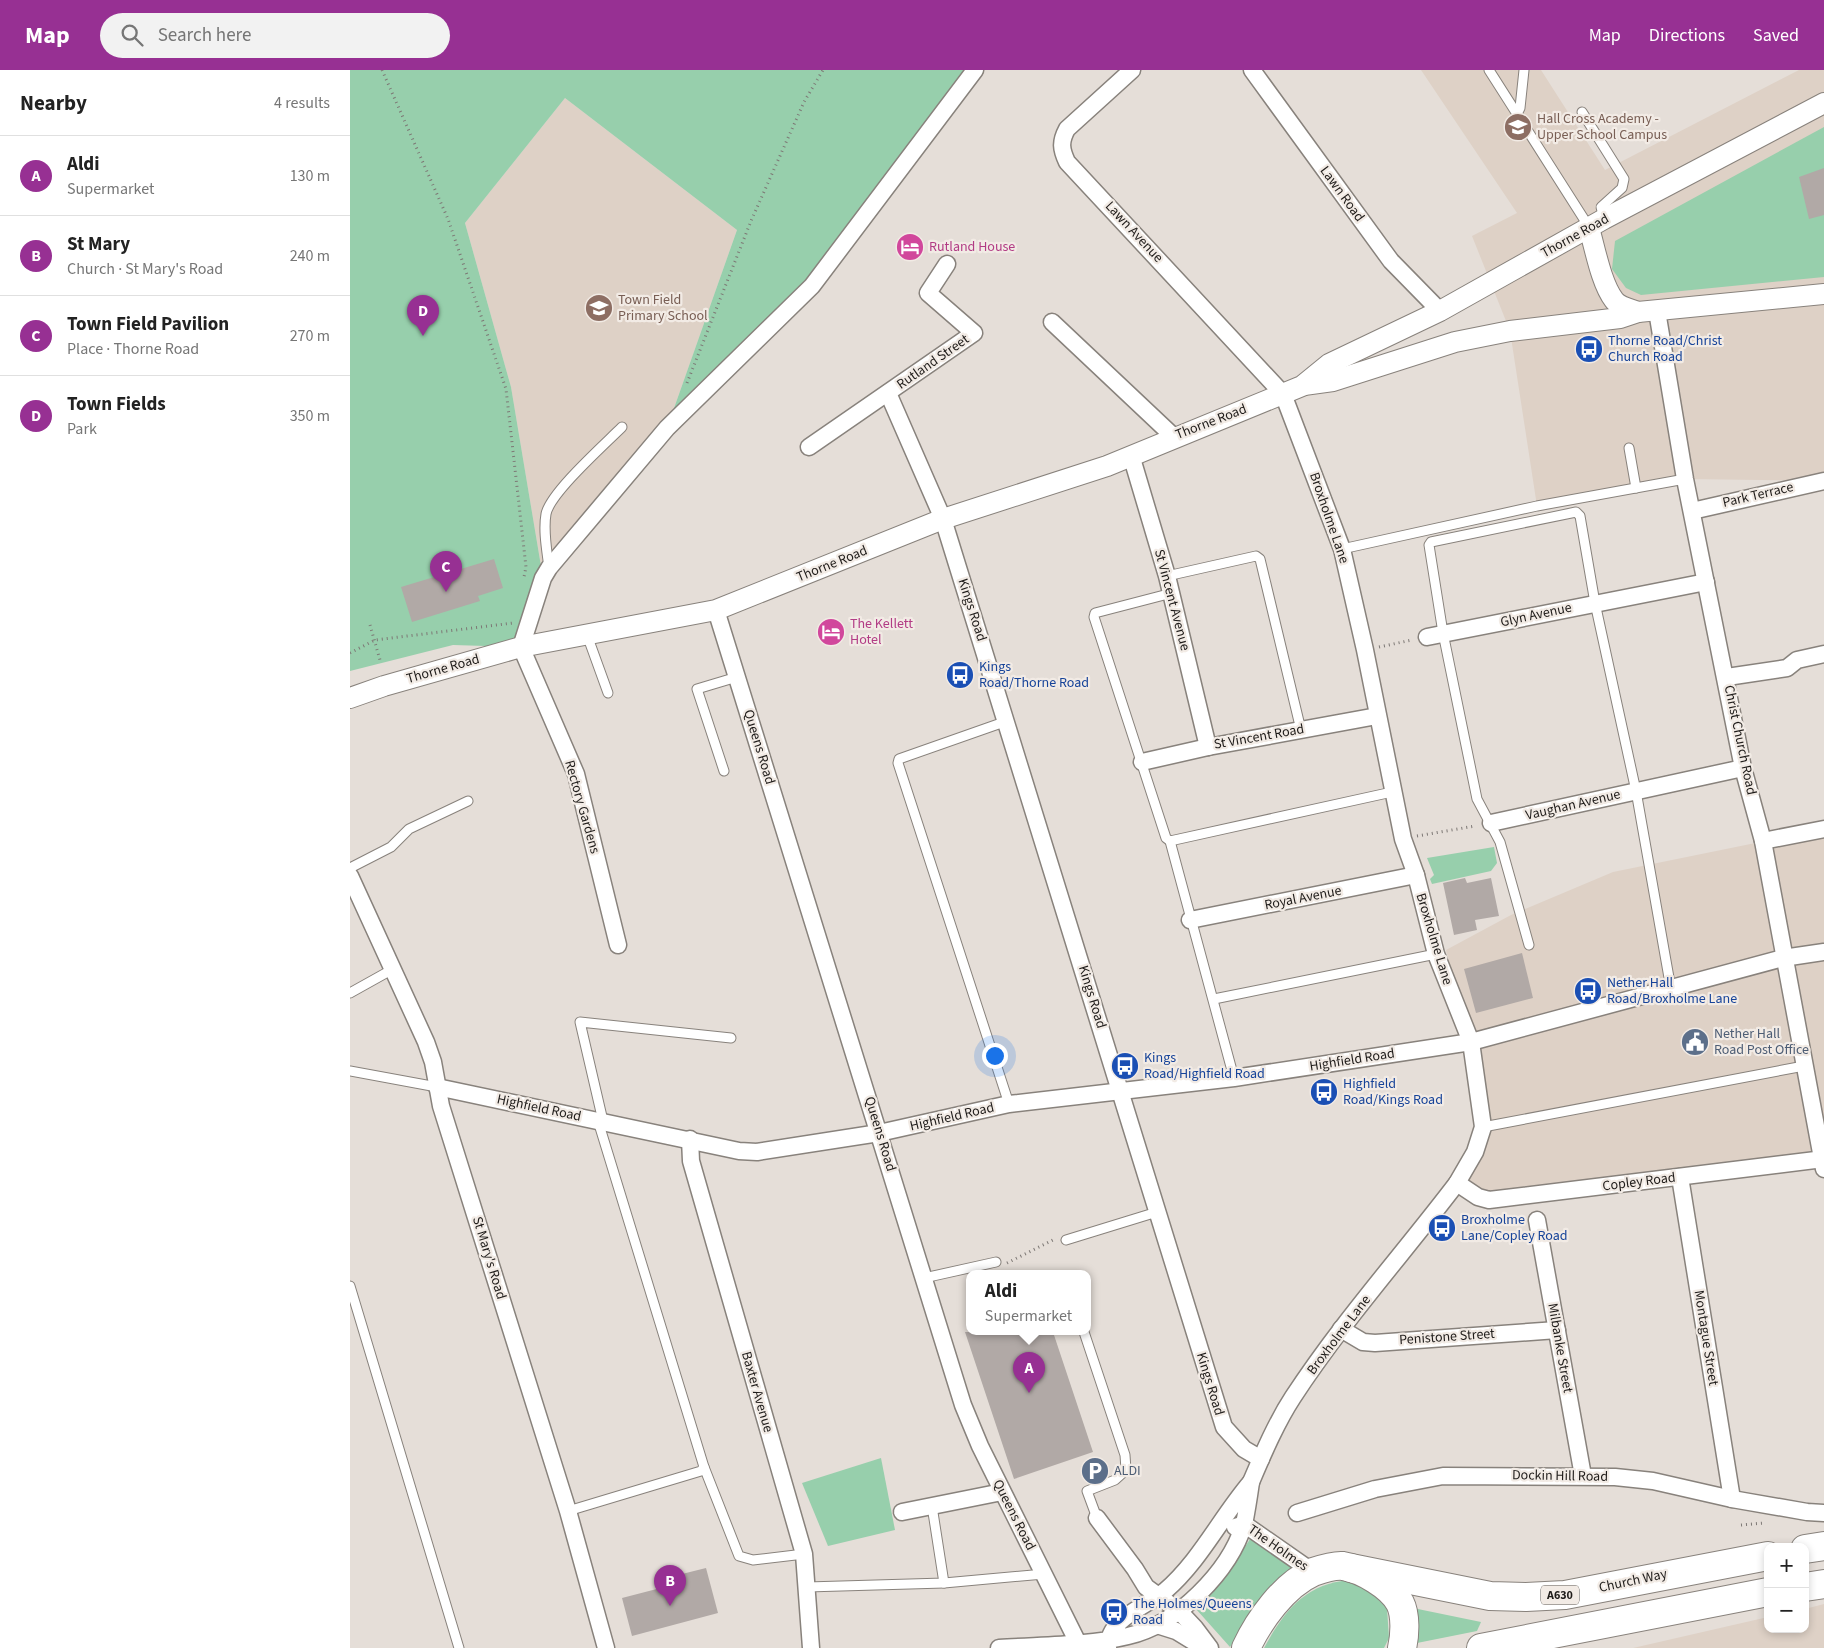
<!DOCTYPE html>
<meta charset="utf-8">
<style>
body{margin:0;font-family:"Source Sans 3",sans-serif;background:#f2f2f2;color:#222}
.controls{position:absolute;right:15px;bottom:15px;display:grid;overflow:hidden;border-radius:10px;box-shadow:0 2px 8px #0003}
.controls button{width:45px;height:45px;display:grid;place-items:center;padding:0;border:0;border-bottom:1px solid #e0e0e0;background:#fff;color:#222;font:25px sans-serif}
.you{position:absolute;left:644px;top:985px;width:18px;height:18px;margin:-12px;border:4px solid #fff;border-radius:50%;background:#1a73e8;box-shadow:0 0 0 8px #1a73e833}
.badge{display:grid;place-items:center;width:32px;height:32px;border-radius:50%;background:#973093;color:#fff;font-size:16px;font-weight:700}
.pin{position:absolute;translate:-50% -41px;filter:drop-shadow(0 1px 2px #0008)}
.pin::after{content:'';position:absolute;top:26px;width:18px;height:15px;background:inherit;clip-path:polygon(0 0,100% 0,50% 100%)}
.popup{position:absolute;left:616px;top:1200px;width:125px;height:65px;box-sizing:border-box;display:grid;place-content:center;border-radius:10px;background:#fff;filter:drop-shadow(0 1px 4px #0005);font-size:16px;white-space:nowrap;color:#767676}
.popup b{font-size:19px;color:#222}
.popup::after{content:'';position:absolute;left:50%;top:100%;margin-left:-10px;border:10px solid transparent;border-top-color:#fff}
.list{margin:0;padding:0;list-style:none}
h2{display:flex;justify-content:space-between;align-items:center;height:65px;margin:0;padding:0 20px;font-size:21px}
h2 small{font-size:16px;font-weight:400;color:#767676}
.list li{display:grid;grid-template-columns:32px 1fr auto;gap:15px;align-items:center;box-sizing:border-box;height:80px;padding:0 20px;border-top:1px solid #e0e0e0}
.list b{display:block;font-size:19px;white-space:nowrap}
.list p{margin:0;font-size:16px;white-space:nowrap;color:#767676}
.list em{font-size:16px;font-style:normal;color:#767676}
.icon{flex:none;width:28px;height:28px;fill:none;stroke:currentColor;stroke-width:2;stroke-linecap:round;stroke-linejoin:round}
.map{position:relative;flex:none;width:1474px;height:1578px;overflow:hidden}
header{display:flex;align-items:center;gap:30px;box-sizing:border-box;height:70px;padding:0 25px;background:#973093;color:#fff}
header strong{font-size:24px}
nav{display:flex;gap:28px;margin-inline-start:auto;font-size:18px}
.search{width:350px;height:45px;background:#f2f2f2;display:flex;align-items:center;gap:12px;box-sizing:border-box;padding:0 18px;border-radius:28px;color:#767676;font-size:19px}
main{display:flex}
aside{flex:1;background:#fff}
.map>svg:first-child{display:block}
.built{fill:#ded1c6}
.green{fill:#97cfac}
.building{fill:#b1a9a6}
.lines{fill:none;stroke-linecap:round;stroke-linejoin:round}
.service-casing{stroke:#88827c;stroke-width:11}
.minor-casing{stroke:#88827c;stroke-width:19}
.tertiary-casing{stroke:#88827c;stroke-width:22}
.trunk-casing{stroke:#88827c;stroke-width:30}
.path{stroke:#7d7875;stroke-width:3;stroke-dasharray:1 4;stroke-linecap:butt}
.service{stroke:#fff;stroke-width:9}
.minor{stroke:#fff;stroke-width:16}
.tertiary{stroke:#fff;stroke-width:20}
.trunk{stroke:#fff;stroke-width:28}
.labels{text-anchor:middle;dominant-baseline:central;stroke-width:4.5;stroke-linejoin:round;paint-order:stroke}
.shield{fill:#f2ebe5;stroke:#5e5a57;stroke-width:1}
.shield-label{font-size:12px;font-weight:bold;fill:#1f1c1a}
.education-label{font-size:14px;fill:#785e54;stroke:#f2ebe5;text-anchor:start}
.street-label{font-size:14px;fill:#1f1c1a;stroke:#f2ebe5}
.hotel-label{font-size:14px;fill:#b23c85;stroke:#f2ebe5;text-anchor:start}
.transit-label{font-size:14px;fill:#164399;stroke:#f2ebe5;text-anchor:start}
.service-label{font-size:14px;fill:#4e5e75;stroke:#f2ebe5;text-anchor:start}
</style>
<header>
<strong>Map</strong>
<div class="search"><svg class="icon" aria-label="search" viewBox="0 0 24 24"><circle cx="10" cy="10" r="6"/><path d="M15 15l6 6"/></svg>Search here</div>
<nav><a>Map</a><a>Directions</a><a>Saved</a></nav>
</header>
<main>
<aside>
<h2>Nearby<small>4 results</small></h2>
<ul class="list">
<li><span class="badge">A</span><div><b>Aldi</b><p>Supermarket</p></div><em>130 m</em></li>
<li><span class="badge">B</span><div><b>St Mary</b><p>Church · St Mary's Road</p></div><em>240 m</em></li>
<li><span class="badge">C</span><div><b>Town Field Pavilion</b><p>Place · Thorne Road</p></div><em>270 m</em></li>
<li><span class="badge">D</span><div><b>Town Fields</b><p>Park</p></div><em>350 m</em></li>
</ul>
</aside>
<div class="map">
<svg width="1474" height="1578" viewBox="0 0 1474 1578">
<rect width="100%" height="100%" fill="#e5ded8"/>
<g class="built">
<path d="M1071,0H1191L1255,100L1449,0H1474V411L1335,409L1187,436L1160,261L1122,166L1167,143Z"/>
<path d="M215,28L387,160L317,358L193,508L161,317L115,153Z"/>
<path d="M1474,759V1099L1472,1089L1139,1130L1107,1113L1133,1057L1121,972L1096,880L1161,845L1263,802Z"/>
<path d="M1474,1534V1578H1283L1418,1547V1559H1455V1539Z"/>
</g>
<g class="green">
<path d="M0,0H625L462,216L317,358L387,160L215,28L115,153L161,317L193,508L171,577L103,575L0,601Z"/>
<path d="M1474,57V207L1291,225L1276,218L1262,199L1265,171Z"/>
<path d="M1144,777L1147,793L1141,801L1082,814L1080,809L1084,805L1077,788Z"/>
<path d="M531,1388L545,1460L478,1476L452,1413Z"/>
<path d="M900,1469L916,1477L947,1499L902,1543L880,1577L846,1539L873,1511Z"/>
<path d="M999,1510L1013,1515L1037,1538L1039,1568L1034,1578H914C934,1541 955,1514 999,1510Z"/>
<path d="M1063,1538L1131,1552L1127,1561L1067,1573Z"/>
</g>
<g class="building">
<path d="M1474,98V145L1459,149L1449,107Z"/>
<path d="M144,489L153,518L128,526L130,531L62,552L51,517Z"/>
<path d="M1115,808L1117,813L1141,808L1149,846L1125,850L1127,860L1104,865L1093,813Z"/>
<path d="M1172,883L1183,928L1126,943L1114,899Z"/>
<path d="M615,1262H703L743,1382L664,1409Z"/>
<path d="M356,1498L368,1543L282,1566L272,1528L326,1514L324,1506Z"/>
</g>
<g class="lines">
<defs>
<g id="service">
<path d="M1139,0L1239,157"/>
<path d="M1232,42L1274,109L1272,118L1251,137L1254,149"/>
<path d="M1167,44L1170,38L1174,0"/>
<path d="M1279,378L1286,418"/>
<path d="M992,479L1187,436L1335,409"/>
<path d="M199,498C197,481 193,461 196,444C200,423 254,375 272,357"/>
<path d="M817,506L906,486L910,489L951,660"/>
<path d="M822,523L745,543L744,547L816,768L820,771L1042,722"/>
<path d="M237,565L258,623"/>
<path d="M657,651L549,689L548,693L659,1034"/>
<path d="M374,701L347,619L387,607"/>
<path d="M820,771L884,1008"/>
<path d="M0,798L41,777L59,759L118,731"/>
<path d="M1179,875L1150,772L1127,729L1093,563L1079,475L1081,472L1226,442L1230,446L1245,533L1286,721L1321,919"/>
<path d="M0,923L43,899"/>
<path d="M864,929L1086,884"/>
<path d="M0,1001L87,1017"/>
<path d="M253,1051L230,952L381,968"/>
<path d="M1133,1057L1454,996"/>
<path d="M716,1170L807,1142"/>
<path d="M574,1208L646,1192"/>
<path d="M0,1216L109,1578"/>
<path d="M734,1262L775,1385L776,1400L765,1410L737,1421L747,1448"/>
<path d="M354,1397L389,1486L403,1490L454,1484"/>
<path d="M582,1436L594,1513"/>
<path d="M218,1441L351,1401L354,1397L248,1051"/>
<path d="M457,1517L594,1513L694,1504"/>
</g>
<g id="minor">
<path d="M782,0L717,59C710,72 711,79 717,92L933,324L992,479L1015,580L1053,769L1066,805L1086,884L1121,972L1133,1057L1125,1082L1107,1113C1053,1184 992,1252 943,1327C926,1353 913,1384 901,1412"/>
<path d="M902,0L1041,191L1090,241"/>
<path d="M1307,241L1335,409L1393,698L1413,771L1474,1099"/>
<path d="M702,252L824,367"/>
<path d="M538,323L593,449L874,1357L894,1379L911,1389"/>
<path d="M459,377L624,263L578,223L597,194"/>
<path d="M781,385L817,506L858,677"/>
<path d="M1342,441L1474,411"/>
<path d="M366,540L613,1335L630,1376L728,1573"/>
<path d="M1077,567L1356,512"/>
<path d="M1377,607L1437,598L1447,590L1474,584"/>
<path d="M792,692L858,677L1027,646"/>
<path d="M1141,753L1393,698"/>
<path d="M1413,771L1474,759"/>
<path d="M0,806L76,972L83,992L91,1036L218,1441L256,1578"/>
<path d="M840,850L1066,805"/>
<path d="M268,875L226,704L171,577L193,508L199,498L317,358L462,216L625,0"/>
<path d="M87,1017L389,1081L407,1082L529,1063L659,1034L884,1008L1121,972L1433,888L1474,882"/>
<path d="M340,1069L341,1091L454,1484L461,1578"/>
<path d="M1330,1107L1382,1429"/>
<path d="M1107,1113L1128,1127L1139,1130L1474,1089"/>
<path d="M1187,1150L1233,1406"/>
<path d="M991,1259L1013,1272L1025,1273L1207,1260"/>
<path d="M552,1442L652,1422"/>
<path d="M947,1443L1025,1419L1093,1406L1265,1407L1303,1411L1382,1429L1457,1442L1474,1443"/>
<path d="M747,1448L785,1499L796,1517L829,1541L845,1558L860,1578"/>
<path d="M885,1457L894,1454L963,1502"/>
<path d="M807,1555L826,1561L854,1578"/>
<path d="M649,1578C692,1575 736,1576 778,1566C827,1555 880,1501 894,1454C897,1440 899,1426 901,1412C871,1447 850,1491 815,1521C795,1537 758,1548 758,1578"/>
</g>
<g id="tertiary">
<path d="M1239,158C1245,178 1251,213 1264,230C1269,237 1280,239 1288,242"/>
<path d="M954,315L983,311L1105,272L1160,261L1270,248L1288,242L1474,224"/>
<path d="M0,628L34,616L171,577L366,540L593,449L757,396L952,316L979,294L1090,241L1254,149L1474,33"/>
</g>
<g id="trunk">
<path d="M1455,1479L1474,1476"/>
<path d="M1001,1498L1140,1526L1176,1527L1215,1525L1418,1486"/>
<path d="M1455,1517L1474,1514"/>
<path d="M896,1578C909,1550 934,1515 963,1502C972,1499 984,1495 993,1496C1012,1499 1041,1516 1050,1533C1056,1545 1055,1565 1052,1578"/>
<path d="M1131,1578L1418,1522"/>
</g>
</defs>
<use href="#service" class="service-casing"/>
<use href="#minor" class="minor-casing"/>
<use href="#tertiary" class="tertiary-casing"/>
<use href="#trunk" class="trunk-casing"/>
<g class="path">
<path d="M32,0L98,149L156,319L176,497L174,507"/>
<path d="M337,313L401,151L454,32L473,0"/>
<path d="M20,555L30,590"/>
<path d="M1029,577L1062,570"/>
<path d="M0,583L25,570L163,553"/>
<path d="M1067,766L1125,756"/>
<path d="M657,1193L705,1169"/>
<path d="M1391,1455L1414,1453"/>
</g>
<use href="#service" class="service"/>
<use href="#minor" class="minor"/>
<use href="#tertiary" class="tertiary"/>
<use href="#trunk" class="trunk"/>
</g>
<defs>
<symbol id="school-disc" viewBox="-11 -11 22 22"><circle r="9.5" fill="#8d6e63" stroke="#f2ebe5"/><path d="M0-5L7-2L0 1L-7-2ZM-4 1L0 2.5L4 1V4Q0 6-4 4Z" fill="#fff"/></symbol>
<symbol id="hotel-disc" viewBox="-11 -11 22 22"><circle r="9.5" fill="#d1479c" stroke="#f2ebe5"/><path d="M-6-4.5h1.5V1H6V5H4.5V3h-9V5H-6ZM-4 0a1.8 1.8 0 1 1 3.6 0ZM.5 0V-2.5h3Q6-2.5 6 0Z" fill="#fff"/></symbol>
<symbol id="bus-disc" viewBox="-11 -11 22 22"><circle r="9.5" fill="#1a4fb4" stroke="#f2ebe5"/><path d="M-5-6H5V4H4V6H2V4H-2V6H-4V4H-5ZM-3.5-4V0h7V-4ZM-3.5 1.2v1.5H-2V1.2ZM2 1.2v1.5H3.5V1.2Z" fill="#fff"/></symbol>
<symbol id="civic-disc" viewBox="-11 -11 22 22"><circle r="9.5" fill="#5c6f8a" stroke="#f2ebe5"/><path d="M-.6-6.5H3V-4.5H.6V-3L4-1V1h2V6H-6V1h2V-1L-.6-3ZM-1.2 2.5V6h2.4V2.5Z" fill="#fff"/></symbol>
<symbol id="parking-disc" viewBox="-11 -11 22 22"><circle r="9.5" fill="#5c6f8a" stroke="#f2ebe5"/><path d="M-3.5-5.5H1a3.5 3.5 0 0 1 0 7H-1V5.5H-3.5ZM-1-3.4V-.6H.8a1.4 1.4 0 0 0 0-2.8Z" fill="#fff"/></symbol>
</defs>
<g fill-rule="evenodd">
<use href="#school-disc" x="1152" y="41" width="32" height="32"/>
<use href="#hotel-disc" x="544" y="161" width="32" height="32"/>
<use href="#school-disc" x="233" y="222" width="32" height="32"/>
<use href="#bus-disc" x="1223" y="263" width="32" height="32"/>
<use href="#hotel-disc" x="465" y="546" width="32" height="32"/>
<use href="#bus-disc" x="594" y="589" width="32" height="32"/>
<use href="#bus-disc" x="1222" y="905" width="32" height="32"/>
<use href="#civic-disc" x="1329" y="956" width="32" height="32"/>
<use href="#bus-disc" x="759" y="980" width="32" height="32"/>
<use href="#bus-disc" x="958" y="1006" width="32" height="32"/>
<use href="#bus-disc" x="1076" y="1142" width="32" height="32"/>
<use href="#parking-disc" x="729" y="1385" width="32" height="32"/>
<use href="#bus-disc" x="748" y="1526" width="32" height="32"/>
</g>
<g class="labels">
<rect class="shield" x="1191" y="1515.5" width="38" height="19" rx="4"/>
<g class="shield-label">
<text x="1210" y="1525">A630</text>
</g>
<g class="education-label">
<text x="1187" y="49">Hall Cross Academy -<tspan x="1187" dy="16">Upper School Campus</tspan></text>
<text x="268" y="230">Town Field<tspan x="268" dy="16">Primary School</tspan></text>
</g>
<g class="street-label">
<text transform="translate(992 124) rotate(54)">Lawn Road</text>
<text transform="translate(784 162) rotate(47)">Lawn Avenue</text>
<text transform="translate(1225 166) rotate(-29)">Thorne Road</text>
<text transform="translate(583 292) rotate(-35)">Rutland Street</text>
<text transform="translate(861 352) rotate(-21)">Thorne Road</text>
<text transform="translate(1408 425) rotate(-13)">Park Terrace</text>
<text transform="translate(979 448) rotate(71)">Broxholme Lane</text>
<text transform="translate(482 494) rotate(-22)">Thorne Road</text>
<text transform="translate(822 530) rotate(75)">St Vincent Avenue</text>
<text transform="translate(622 540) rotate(72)">Kings Road</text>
<text transform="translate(1186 545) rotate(-12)">Glyn Avenue</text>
<text transform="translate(93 599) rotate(-16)">Thorne Road</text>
<text transform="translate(909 667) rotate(-10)">St Vincent Road</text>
<text transform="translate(1390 670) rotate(78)">Christ Church Road</text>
<text transform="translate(409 677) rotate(73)">Queens Road</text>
<text transform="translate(1223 735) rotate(-13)">Vaughan Avenue</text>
<text transform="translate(232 737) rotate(74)">Rectory Gardens</text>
<text transform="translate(953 828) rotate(-11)">Royal Avenue</text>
<text transform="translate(1084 869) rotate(73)">Broxholme Lane</text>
<text transform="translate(742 927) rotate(73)">Kings Road</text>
<text transform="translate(1002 990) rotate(-9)">Highfield Road</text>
<text transform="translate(189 1038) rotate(12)">Highfield Road</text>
<text transform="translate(602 1047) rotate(-13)">Highfield Road</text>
<text transform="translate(530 1064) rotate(73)">Queens Road</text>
<text transform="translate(1289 1112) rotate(-7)">Copley Road</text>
<text transform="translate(139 1188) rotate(73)">St Mary's Road</text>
<text transform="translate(989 1265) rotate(-53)">Broxholme Lane</text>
<text transform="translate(1097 1267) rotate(-4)">Penistone Street</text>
<text transform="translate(1356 1268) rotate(81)">Montague Street</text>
<text transform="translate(1210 1278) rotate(80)">Milbanke Street</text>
<text transform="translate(860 1314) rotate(73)">Kings Road</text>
<text transform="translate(407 1322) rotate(74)">Baxter Avenue</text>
<text transform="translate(1210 1406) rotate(1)">Dockin Hill Road</text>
<text transform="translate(664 1445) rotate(63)">Queens Road</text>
<text transform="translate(928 1478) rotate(35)">The Holmes</text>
<text transform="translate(1283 1511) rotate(-12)">Church Way</text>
</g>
<g class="hotel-label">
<text x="579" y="177">Rutland House</text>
<text x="500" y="554">The Kellett<tspan x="500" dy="16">Hotel</tspan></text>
</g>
<g class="transit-label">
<text x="1258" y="271">Thorne Road/Christ<tspan x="1258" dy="16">Church Road</tspan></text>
<text x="629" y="597">Kings<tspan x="629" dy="16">Road/Thorne Road</tspan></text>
<text x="1257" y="913">Nether Hall<tspan x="1257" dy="16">Road/Broxholme Lane</tspan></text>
<text x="794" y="988">Kings<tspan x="794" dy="16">Road/Highfield Road</tspan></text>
<text x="993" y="1014">Highfield<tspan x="993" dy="16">Road/Kings Road</tspan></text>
<text x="1111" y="1150">Broxholme<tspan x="1111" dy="16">Lane/Copley Road</tspan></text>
<text x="783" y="1534">The Holmes/Queens<tspan x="783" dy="16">Road</tspan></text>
</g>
<g class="service-label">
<text x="1364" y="964">Nether Hall<tspan x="1364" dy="16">Road Post Office</tspan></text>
<text x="764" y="1401">ALDI</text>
</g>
</g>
</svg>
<div class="controls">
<button>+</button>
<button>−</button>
</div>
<div class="you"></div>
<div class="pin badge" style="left:679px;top:1323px">A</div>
<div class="popup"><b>Aldi</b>Supermarket</div>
<div class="pin badge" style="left:320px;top:1536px">B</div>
<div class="pin badge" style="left:96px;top:522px">C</div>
<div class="pin badge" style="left:73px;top:266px">D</div>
</div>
</main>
